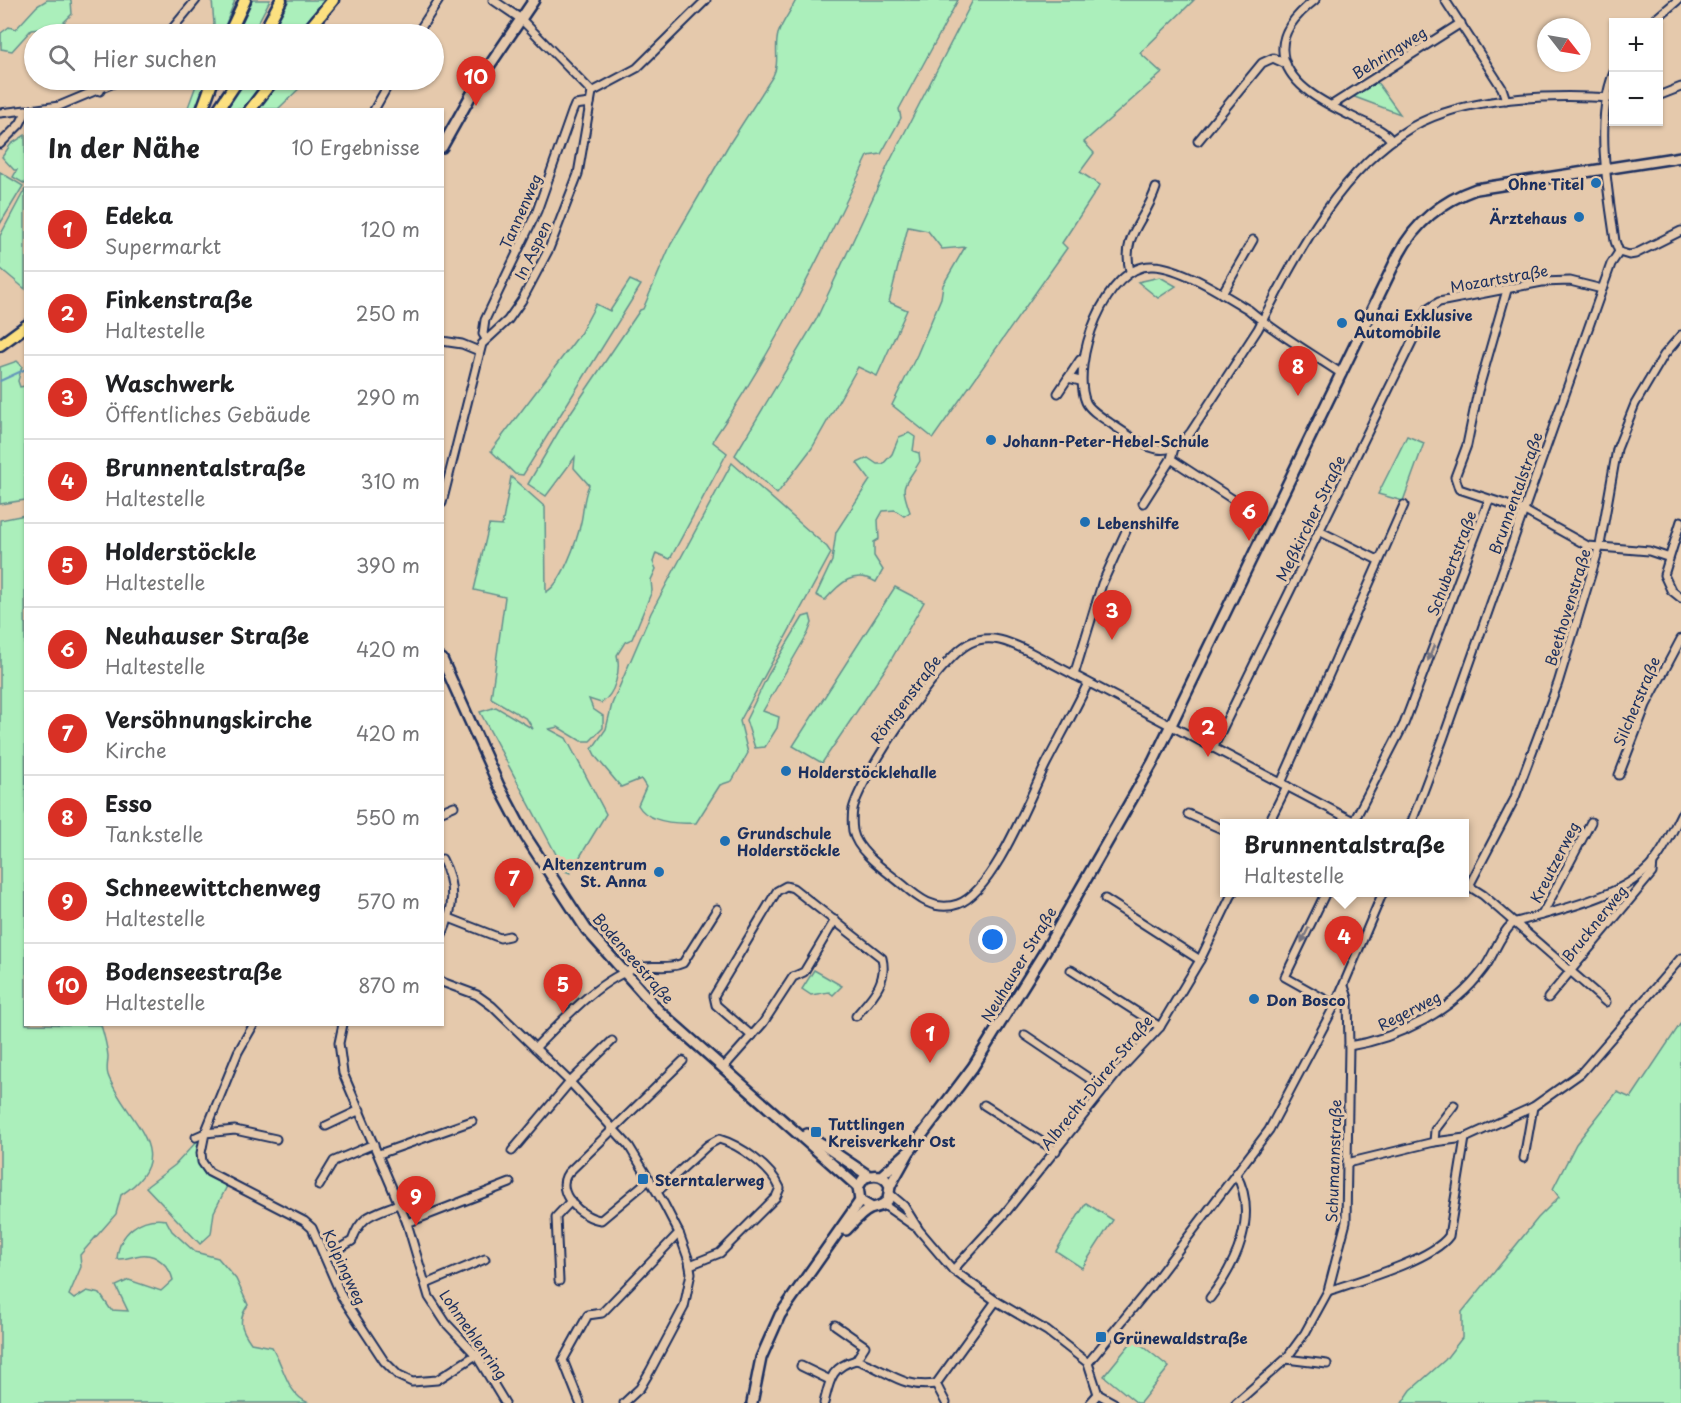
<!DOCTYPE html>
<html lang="de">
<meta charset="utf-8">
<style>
body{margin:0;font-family:"Playpen Sans",sans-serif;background:#f6f6f6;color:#202124}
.controls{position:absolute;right:18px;top:18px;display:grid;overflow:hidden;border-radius:0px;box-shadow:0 2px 4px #0004}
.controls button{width:54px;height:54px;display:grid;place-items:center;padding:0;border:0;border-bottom:2px solid #e0e0e0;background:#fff;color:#202124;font:30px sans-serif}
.compass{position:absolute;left:1537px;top:18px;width:54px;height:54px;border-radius:50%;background:#fff;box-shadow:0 2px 4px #0004;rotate:121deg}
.you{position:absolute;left:993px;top:940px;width:21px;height:21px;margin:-15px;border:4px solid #fff;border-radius:50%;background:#1a73e8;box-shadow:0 0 0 9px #1a73e833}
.badge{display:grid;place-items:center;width:39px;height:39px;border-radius:50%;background:#d93025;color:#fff;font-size:20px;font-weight:700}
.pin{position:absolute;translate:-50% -50px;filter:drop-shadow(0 2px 3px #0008)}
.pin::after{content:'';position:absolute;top:32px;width:21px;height:18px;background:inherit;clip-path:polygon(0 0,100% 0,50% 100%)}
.popup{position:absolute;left:1220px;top:819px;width:249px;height:78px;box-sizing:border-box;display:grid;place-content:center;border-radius:0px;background:#fff;filter:drop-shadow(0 2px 4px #0005);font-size:20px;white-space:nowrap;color:#757577}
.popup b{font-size:22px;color:#202124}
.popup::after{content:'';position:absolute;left:50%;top:100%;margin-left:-12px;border:12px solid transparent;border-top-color:#fff}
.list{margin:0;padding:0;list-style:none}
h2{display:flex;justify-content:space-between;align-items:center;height:78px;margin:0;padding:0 24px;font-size:26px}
h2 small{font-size:20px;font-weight:400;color:#757577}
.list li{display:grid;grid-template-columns:39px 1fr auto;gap:18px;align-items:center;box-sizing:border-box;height:84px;padding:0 24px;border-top:2px solid #e0e0e0}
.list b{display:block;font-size:22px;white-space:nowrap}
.list p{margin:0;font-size:20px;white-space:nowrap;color:#757577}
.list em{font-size:20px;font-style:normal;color:#757577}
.icon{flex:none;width:33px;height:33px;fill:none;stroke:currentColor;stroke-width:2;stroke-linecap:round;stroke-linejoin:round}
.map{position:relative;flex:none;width:1681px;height:1403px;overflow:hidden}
.search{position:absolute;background:#fff;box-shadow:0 2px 4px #0004;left:24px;top:24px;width:420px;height:66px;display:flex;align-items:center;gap:15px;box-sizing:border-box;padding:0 21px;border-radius:33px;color:#757577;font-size:22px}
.panel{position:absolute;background:#fff;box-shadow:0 2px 4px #0004;left:24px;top:108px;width:420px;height:918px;border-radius:0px}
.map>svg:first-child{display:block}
.green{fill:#abefbb;stroke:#638f8c;stroke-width:1.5}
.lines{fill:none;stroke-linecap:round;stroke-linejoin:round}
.stream{stroke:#6497ba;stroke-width:2}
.minor-casing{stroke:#1b2f5e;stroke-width:11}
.tertiary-casing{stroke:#1b2f5e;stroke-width:14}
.primary-casing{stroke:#1b2f5e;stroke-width:15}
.minor{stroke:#e5c9ac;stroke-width:7}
.tertiary{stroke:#e5c9ac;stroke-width:9}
.primary{stroke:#fce080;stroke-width:10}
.oneway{fill:#767481}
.poi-dot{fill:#1f6fb2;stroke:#e5c9ac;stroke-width:2}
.labels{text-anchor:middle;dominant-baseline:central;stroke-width:6;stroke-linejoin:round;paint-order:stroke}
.street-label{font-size:15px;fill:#1b2f5e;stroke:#e5c9ac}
.poi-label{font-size:15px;font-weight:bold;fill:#1b2f5e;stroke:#e5c9ac;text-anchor:start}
</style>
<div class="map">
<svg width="1681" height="1403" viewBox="0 0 1681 1403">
<rect width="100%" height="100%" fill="#e5c9ac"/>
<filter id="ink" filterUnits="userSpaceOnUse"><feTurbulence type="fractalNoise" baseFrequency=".0167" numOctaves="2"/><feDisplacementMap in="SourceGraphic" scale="12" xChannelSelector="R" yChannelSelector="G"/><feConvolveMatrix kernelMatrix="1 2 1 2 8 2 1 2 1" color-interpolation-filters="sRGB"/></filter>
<g filter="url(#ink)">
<g class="green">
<path d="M47,0H71L72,14L59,27L31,30L12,51L1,49V33L9,27L16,29L37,6Z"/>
<path d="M212,0H235L222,34H211L214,24Z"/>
<path d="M252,0H270L252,34H234Z"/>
<path d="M289,0H328L301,34H271Z"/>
<path d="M796,0H958L899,109L901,118L881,154L868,156C822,252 775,349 715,437L713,442L727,453L670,559L656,553L653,562L656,569L651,580L652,591L632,639L625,642L617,655C621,670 615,695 601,703L589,699L593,709L603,716V728L590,741H581L558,727L549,729L566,738L606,814L570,873L565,871L480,712L496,707L533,729L527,719L491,698L505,597L474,590L489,525L502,526L511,477L545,507L546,592C562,584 577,541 581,522C584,509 583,498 589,485L574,468L575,457L546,496L528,484L563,424L640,310L643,309L671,244L728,146L773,76C780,62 774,49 778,34C782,22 791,11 796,0Z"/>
<path d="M973,0H1194L1140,53L1162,73L1084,142L1094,153L1080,172L1100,185L1062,243L1067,248L933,438L892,405L917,355L941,298L943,285L965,247L942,249L928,231L908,227L889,302L907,310L877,376L858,367L812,448L777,494L735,455L816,320L889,163Z"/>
<path d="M198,80H207L196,109L187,110Z"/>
<path d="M244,80H268L245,109L226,110Z"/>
<path d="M283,80H308L278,109H257Z"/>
<path d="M1377,82L1400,114L1352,96Z"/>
<path d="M25,135L26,184H25L13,177L17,170H14L2,157L11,144Z"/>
<path d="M0,172L23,186L0,224Z"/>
<path d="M25,189V289L0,268V236Z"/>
<path d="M1160,277L1176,286L1158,298L1138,282Z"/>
<path d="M630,280L641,285L523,475L515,474L491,451L580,334L596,304L610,311Z"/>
<path d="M17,361L22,366L18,381L20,387L25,386V500L0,504V367Z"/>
<path d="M909,433L915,437L913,451L919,453L920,461C904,489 899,481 910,512L904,516L895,510L883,511L878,520L879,539L874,542V556L883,570L876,582C854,569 840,583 825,600L816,595L832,561L836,532L870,480L857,463L868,458L877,464H883L892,454L899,437Z"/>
<path d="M1407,436L1424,443L1403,501L1378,494Z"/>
<path d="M732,463L827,547L831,553L740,721L748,753L732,781L720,785L696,823C677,824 648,823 638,805L646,787L641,779L621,787L596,757L592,749L606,729L612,704L651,613Z"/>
<path d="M25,515L26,1024L101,1025C104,1035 107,1046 108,1056C108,1062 106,1070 108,1075C124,1120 185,1154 121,1195L116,1214L80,1255L81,1267L69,1295L74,1299L87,1291L100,1294L111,1310L128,1311L116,1286L129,1280L161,1291L173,1280C170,1267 157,1253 141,1255C132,1256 127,1260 117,1259C119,1232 141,1216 166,1220L172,1231L195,1252L218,1258L236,1279L248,1305C237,1320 241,1329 251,1343L272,1347C284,1366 287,1395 309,1403H0V520Z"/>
<path d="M895,587L924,602L888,665L822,763L793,746Z"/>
<path d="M810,615L812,623L808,633L763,711L779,717L777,728L765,747L755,748L746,720L768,675L803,617Z"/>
<path d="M814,970L842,986L833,995L829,992L811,995L802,989Z"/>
<path d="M1681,1023V1403H1402L1411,1390L1445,1360L1462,1338V1312L1538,1218L1559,1197L1553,1189L1576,1144L1617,1092L1631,1098Z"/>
<path d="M199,1139C195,1165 205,1174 227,1186L214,1212L211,1234L200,1244L146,1187L175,1165Z"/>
<path d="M1086,1203L1113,1220L1082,1268L1056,1251Z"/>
<path d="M1134,1339L1169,1367L1140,1403H1137L1104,1376Z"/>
</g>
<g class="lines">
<path class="stream" d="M0,381L26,369"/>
<defs>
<g id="minor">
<path d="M1315,0C1297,14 1278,33 1284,58C1292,90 1333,107 1361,121C1372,126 1384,130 1391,140"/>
<path d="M1445,0L1502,88L1506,100"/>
<path d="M1652,22L1678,0"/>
<path d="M168,34L196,0"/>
<path d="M417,34L439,0"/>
<path d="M1614,72C1594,120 1608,190 1615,241L1619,252"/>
<path d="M84,80L100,91"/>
<path d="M592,92L637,68L706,0"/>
<path d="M1658,96L1681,87"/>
<path d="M1332,105L1461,23"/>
<path d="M31,110L59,106L121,80"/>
<path d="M374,110L391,80"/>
<path d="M0,113L26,110"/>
<path d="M1198,141L1262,63L1273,58L1286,64"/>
<path d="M0,144L20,124L26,112"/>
<path d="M1619,252L1629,255L1635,254L1681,231"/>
<path d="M1130,271C1121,235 1145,222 1156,188"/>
<path d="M1507,290L1478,391L1467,445L1455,477L1459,489L1523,510L1588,546L1649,551L1667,557"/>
<path d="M1222,294L1253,240"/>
<path d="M486,339L483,334L485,320L537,211L572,112L575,105L590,103"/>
<path d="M442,341L462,344L479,351"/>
<path d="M1342,374C1311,353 1277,334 1249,310C1224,295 1182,267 1153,266C1106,263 1070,364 1086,402C1090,411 1105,419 1113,425C1141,443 1165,466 1191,432L1258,329C1296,256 1339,170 1412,127C1465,96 1553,94 1614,98"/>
<path d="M1068,378L1080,360"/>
<path d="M1058,393L1068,378L1080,381"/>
<path d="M1171,459L1237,502"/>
<path d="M442,503L482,344L508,320L522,300L549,249L578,174L592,92L521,19L493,0"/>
<path d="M1143,503L1171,459L1174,448"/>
<path d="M1681,521L1664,575L1671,590L1681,598"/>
<path d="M1319,531L1378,560"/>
<path d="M1074,675L1102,584L1126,531"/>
<path d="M1088,683C1075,710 1060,737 1046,764C1029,798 994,891 958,904C935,912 918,898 902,884C886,871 857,852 853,831C852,824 852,816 853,809C861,776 940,657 970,643C991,633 1011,643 1030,652L1359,824"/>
<path d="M1213,748L1428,309L1439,302L1542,282L1570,281L1602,289"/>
<path d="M1619,775L1646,705L1681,639"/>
<path d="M1281,783L1404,505"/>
<path d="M442,811L454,806"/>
<path d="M1188,814L1224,830"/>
<path d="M1354,821L1404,724L1489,500"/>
<path d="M1268,824L1287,786"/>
<path d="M1411,824L1443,739L1611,264L1619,252"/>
<path d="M442,859C456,885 454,909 442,935"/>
<path d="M1464,883L1483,895L1606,1002"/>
<path d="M1469,886L1514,800L1558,683L1600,545L1617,449L1635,404L1664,355L1681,335"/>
<path d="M1326,892L1285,977L1335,1005"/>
<path d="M1105,899L1200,960"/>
<path d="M1542,915L1591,822"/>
<path d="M449,918L500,938L509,936"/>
<path d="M1071,970L1160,1027"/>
<path d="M442,982L477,995L492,1006L570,1082L629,1146L664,1204L679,1233L689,1261L691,1273L684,1307L650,1371L640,1388L624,1403"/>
<path d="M1548,998L1652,873L1653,862"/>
<path d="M343,1024L339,1043L343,1073L407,1223L429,1297L446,1323L476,1355L505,1403"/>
<path d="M1025,1035L1105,1089"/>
<path d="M752,1036L716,1005L714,996L777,891L786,886L793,888L882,958C888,983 871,998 856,1016"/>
<path d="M1349,1046C1399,1038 1453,1011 1483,970C1494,956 1499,935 1513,923C1554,911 1625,897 1653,863C1665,849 1673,830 1681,814"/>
<path d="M535,1048C561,1022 601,977 637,968C652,964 668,970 683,963L717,909"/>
<path d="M723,1068L763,1023L793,977L804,972L835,920"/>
<path d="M984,1105L1056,1151"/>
<path d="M326,1126L360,1110"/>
<path d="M196,1137L205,1133L238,1052L254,1024"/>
<path d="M276,1139L235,1130L205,1133L201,1153L202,1162L209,1172L304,1221L312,1228L342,1297L384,1361L399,1376L412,1382L437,1380L476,1355"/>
<path d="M1434,1142L1435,1130L1454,1105"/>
<path d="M512,1151L570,1082L612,1041"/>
<path d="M379,1154L472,1121"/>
<path d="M1524,1158L1533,1107"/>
<path d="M1347,1163L1434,1142L1465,1138L1533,1107L1581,1073L1681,958"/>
<path d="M650,1179L601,1220C581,1218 554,1192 568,1173L683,1061"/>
<path d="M319,1186L334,1161L374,1144"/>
<path d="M658,1191L708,1145L719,1139C740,1145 771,1167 780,1188L776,1197L720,1253L690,1265"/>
<path d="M890,1194L904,1206L919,1230L953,1270L996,1301L1047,1331L1088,1363L1098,1394"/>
<path d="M884,1205L914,1226"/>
<path d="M407,1223L510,1183"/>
<path d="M325,1257L352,1241C361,1214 374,1214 398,1204"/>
<path d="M953,1270L1006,1212L1118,1072L1160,1027L1200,960L1233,892"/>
<path d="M559,1281L556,1217L571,1201"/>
<path d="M426,1284L485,1259"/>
<path d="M1328,1291C1358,1281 1432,1260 1449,1236L1465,1138"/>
<path d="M1210,1298C1236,1264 1259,1216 1236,1174"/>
<path d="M835,1325L865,1346L856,1360"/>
<path d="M1286,1359L1327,1364"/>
<path d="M1088,1363L1151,1286L1269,1130L1335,1005L1383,892"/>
<path d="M801,1366L830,1380"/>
<path d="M936,1384L946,1403"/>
<path d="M1098,1394L1114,1403"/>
<path d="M580,1403L563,1360L588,1315L602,1313L679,1233"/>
<path d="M824,1403C830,1379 831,1367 856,1360C887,1369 900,1389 936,1384L996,1301"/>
<path d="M1090,1403L1098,1394"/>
<path d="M1236,1403L1286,1359L1305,1333L1328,1291L1346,1222L1349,1046L1348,998L1344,986"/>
</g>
<g id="tertiary">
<path d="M442,147L479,81L534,0"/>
<path d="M442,659L499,786L526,837L586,929L659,1011L858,1187"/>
<path d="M807,1134L869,1176"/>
<path d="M881,1176L908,1152"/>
<path d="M890,1186L909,1152L973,1067L1045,951L1153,762L1399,254C1416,222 1442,201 1476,189L1681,157"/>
<path d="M846,1230C853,1223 861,1213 870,1209C878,1206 882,1207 888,1200L890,1186C885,1175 875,1173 864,1178L858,1187L860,1201L872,1208"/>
<path d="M752,1403L761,1358L780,1315L860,1201"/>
</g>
<g id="primary">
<path d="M229,34L245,0"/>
<path d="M263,34L281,0"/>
<path d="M305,34L333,0"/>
<path d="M202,110L213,80"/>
<path d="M218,110L238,80"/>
<path d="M250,110L273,80"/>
<path d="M0,345L26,326"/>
</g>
</defs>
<use href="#minor" class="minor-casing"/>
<use href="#tertiary" class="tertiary-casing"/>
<use href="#primary" class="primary-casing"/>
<use href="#minor" class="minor"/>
<use href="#tertiary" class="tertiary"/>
<use href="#primary" class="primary"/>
</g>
<defs><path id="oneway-solid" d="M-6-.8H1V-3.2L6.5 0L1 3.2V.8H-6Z" transform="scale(1.5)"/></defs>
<g class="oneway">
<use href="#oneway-solid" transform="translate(1431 653) rotate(112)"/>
<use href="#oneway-solid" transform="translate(1305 935) rotate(116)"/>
</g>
</g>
<g class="poi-dot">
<circle cx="1596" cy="183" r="6"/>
<circle cx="1579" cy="217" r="6"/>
<circle cx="1342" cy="323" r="6"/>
<circle cx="991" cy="440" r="6"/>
<circle cx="1085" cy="522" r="6"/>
<circle cx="786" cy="771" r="6"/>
<circle cx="725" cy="841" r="6"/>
<circle cx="659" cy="872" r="6"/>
<circle cx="1254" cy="999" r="6"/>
<rect x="810" y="1126" width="12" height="12" rx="3"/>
<rect x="637" y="1173" width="12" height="12" rx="3"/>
<rect x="1095" y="1331" width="12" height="12" rx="3"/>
</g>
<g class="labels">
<g class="street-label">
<text transform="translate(1389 52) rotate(-32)">Behringweg</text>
<text transform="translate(520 211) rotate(-66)">Tannenweg</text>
<text transform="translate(532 250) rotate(-64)">In Aspen</text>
<text transform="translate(1499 278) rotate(-10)">Mozartstraße</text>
<text transform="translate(1515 493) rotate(-70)">Brunnentalstraße</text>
<text transform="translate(1310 518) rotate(-64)">Meßkircher Straße</text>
<text transform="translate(1451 563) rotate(-69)">Schubertstraße</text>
<text transform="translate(1567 607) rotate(-73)">Beethovenstraße</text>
<text transform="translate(905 699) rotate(-53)">Röntgenstraße</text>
<text transform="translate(1636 701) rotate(-67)">Silcherstraße</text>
<text transform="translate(1554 862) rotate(-63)">Kreutzerweg</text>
<text transform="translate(1594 923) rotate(-51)">Brucknerweg</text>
<text transform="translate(634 958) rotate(49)">Bodenseestraße</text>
<text transform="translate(1018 964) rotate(-59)">Neuhauser Straße</text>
<text transform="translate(1409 1010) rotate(-27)">Regerweg</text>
<text transform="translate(1096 1082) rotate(-51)">Albrecht-Dürer-Straße</text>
<text transform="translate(1333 1161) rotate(-88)">Schumannstraße</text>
<text transform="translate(345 1267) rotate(65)">Kolpingweg</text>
<text transform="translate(474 1334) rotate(55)">Lohmehlenring</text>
</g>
<g class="poi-label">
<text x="1584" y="183" text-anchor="end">Ohne Titel</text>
<text x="1567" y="217" text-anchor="end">Ärztehaus</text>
<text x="1354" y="314">Qunai Exklusive<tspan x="1354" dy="17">Automobile</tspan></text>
<text x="1003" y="440">Johann-Peter-Hebel-Schule</text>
<text x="1097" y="522">Lebenshilfe</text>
<text x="798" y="771">Holderstöcklehalle</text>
<text x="737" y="832">Grundschule<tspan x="737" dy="17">Holderstöckle</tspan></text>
<text x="647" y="863" text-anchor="end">Altenzentrum<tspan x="647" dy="17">St. Anna</tspan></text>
<text x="1266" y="999">Don Bosco</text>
<text x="828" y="1123">Tuttlingen<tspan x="828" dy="17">Kreisverkehr Ost</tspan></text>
<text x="655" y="1179">Sterntalerweg</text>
<text x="1113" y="1337">Grünewaldstraße</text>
</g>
</g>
</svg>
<div class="controls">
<button>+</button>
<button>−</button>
</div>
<svg class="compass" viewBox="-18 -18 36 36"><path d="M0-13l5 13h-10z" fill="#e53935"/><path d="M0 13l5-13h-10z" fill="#757577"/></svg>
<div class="you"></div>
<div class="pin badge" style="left:930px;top:1063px">1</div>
<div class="pin badge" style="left:1208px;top:757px">2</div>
<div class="pin badge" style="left:1112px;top:640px">3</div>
<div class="pin badge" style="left:1344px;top:966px">4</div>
<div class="popup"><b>Brunnentalstraße</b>Haltestelle</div>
<div class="pin badge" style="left:563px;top:1014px">5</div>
<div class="pin badge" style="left:1249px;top:541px">6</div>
<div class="pin badge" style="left:514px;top:908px">7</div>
<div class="pin badge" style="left:1298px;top:396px">8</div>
<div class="pin badge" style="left:416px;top:1226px">9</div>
<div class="pin badge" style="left:476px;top:106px">10</div>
<div class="search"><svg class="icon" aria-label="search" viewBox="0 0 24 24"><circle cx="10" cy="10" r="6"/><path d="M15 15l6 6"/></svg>Hier suchen</div>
<section class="panel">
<h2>In der Nähe<small>10 Ergebnisse</small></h2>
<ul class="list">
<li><span class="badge">1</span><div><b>Edeka</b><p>Supermarkt</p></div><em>120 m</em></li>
<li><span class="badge">2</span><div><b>Finkenstraße</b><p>Haltestelle</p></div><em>250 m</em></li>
<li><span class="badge">3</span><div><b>Waschwerk</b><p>Öffentliches Gebäude</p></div><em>290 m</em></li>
<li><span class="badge">4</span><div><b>Brunnentalstraße</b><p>Haltestelle</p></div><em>310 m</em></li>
<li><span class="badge">5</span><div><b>Holderstöckle</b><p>Haltestelle</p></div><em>390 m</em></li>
<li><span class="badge">6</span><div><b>Neuhauser Straße</b><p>Haltestelle</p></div><em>420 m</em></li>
<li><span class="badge">7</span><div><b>Versöhnungskirche</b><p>Kirche</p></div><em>420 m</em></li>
<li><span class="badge">8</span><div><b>Esso</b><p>Tankstelle</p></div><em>550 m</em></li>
<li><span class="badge">9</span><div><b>Schneewittchenweg</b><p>Haltestelle</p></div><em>570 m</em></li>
<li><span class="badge">10</span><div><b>Bodenseestraße</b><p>Haltestelle</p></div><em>870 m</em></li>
</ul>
</section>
</div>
